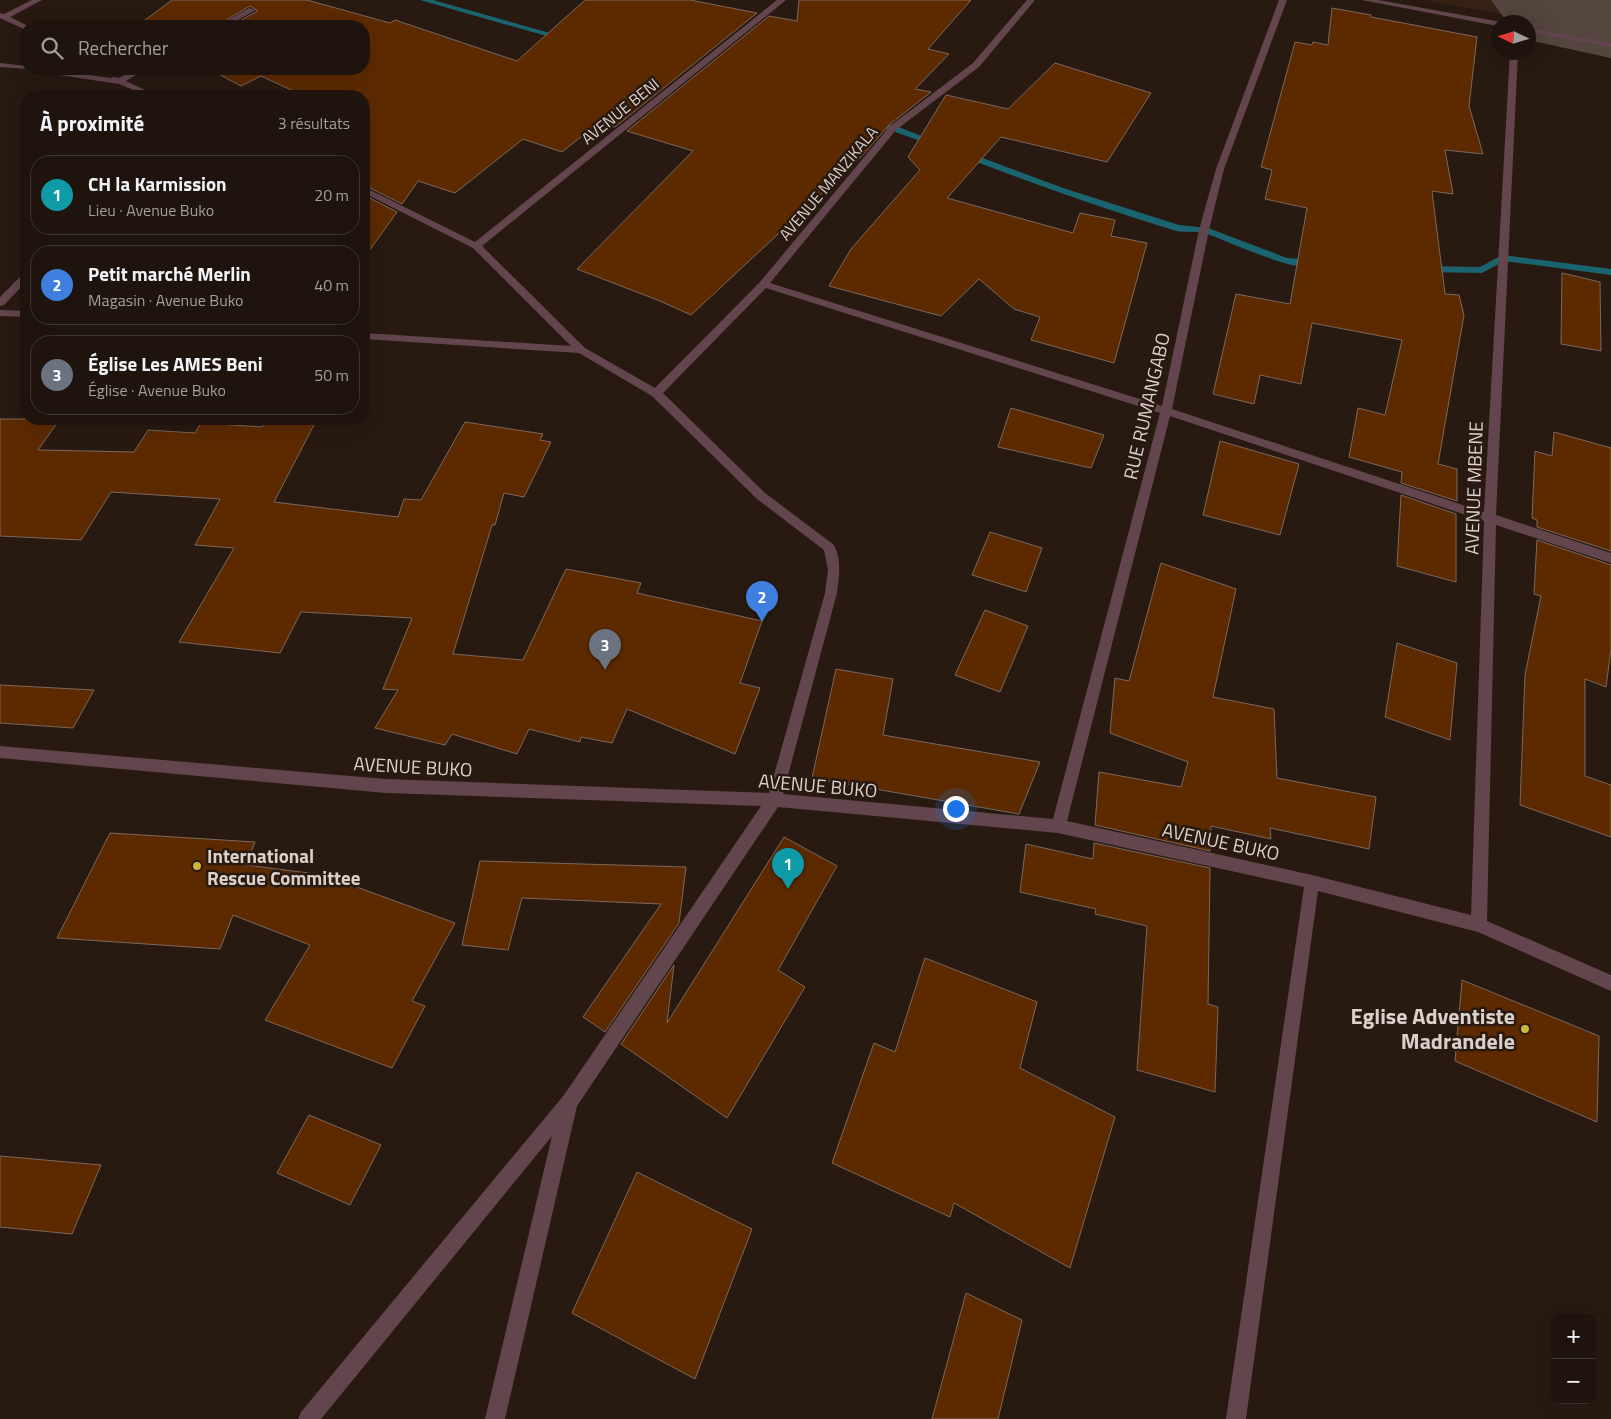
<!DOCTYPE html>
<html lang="fr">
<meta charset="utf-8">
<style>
body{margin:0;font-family:"Titillium Web",sans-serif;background:#271d16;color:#f1f3f6}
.controls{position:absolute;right:15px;bottom:15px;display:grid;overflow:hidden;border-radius:10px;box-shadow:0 5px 20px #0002}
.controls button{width:45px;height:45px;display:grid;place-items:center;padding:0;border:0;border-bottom:1px solid #3c332e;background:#1f140d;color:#f1f3f6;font:25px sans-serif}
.compass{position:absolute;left:1491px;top:15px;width:45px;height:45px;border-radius:50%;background:#1f140d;box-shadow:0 5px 20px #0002;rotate:274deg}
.you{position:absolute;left:955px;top:808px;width:18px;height:18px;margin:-12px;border:4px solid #fff;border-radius:50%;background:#1a73e8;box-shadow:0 0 0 8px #1a73e833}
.badge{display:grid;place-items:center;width:32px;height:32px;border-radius:50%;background:#0b8043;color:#fff;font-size:16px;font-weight:700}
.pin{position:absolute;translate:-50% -41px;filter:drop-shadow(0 1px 2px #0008)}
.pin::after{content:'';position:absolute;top:26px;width:18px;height:15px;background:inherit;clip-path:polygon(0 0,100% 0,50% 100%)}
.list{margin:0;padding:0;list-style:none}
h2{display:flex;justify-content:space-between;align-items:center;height:65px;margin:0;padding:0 20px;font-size:21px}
h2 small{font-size:16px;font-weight:400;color:#a19e9d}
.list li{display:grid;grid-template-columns:32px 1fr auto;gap:15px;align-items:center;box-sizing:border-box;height:80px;margin:0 10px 10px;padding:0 10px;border:1px solid #3c332e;border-radius:20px}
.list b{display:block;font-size:19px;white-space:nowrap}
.list p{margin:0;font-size:16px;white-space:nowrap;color:#a19e9d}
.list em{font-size:16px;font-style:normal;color:#a19e9d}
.icon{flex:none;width:28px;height:28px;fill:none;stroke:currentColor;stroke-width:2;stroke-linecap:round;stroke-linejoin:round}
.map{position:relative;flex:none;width:1611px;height:1419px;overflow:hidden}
.search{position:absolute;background:#1f140d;box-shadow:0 5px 20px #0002;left:20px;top:20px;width:350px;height:55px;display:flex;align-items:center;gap:12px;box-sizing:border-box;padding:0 18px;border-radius:20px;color:#a19e9d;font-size:19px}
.panel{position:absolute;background:#1f140d;box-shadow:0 5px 20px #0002;left:20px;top:90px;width:350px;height:335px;border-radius:20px}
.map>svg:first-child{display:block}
.built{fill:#352215}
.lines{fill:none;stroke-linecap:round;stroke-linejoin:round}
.stream{fill:#1a6470;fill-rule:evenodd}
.runway{fill:#54463e;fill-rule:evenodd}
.building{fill:#5d2a00;stroke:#7a685d}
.minor{fill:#62454d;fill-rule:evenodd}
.poi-dot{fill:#d1b736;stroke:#291a11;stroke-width:2}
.labels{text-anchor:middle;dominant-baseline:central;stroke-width:5;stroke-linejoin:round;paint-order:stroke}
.far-street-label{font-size:16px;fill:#dbd0ca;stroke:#291a11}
.street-label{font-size:19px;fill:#dbd0ca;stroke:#291a11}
.poi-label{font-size:19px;font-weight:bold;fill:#dbd0ca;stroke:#291a11;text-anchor:start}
.near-poi-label{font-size:22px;font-weight:bold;fill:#dbd0ca;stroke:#291a11;text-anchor:end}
</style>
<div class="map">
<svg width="1611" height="1419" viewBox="0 0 1611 1419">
<rect width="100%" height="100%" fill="#291a11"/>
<path class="built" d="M1424,0H1611V34Z"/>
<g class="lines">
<g class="stream">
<path d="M420,0H433L571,39L564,41Z"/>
<path d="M1528,26L1611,40V46L1528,31Z"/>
<path d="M869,119L896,126L942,144L937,147L934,146L890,130L866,124L864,122Z"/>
<path d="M961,150L1063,188L1179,225L1208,228L1287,258L1317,260L1322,263C1306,280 1225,239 1204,233C1194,231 1183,233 1173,230C1100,208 1029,182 958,155L956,153Z"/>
<path d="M1502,255L1611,269V275L1504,261L1482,273L1422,272L1417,269L1422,266L1480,267Z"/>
</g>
<path class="runway" d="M1491,0H1611V58L1528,40V22H1507Z"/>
</g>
<g class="building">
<path d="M172,0H307L390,23L395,20L517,61L585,0H690L757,13L615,127L606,125L595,134L587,132L562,152L523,139L455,193L418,181L402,204L364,185V96H304L261,76L241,86L209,69H364V26H230L258,11L250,6L216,26H137Z"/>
<path d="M799,0H971L928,49L949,54L915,89L931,92L889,125L862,156L691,315L660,301L577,269L693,151L627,131L769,16L797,21Z"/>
<path d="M1332,8L1371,15V17L1477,37L1469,106L1483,154L1445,150L1453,194L1432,191L1445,294L1459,295L1464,315L1438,464L1457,469V501L1401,483L1402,472L1349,457L1358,408L1385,415L1402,340L1312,323L1301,384L1260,375L1254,404L1213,394L1236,294L1290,304L1307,208L1265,199L1272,170L1261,167L1295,42L1312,45L1313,42L1328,45Z"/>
<path d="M1055,63L1151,93L1107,162L1001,137L947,198L1073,233L1080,213L1115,220L1111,236L1147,243L1114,363L1031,340L1040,317L1014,309L979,279L941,316L829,286L851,249L920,170L908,157L946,95L1008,109Z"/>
<path d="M364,195L397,212L364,258Z"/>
<path d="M1562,273L1600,282L1601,351L1561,344Z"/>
<path d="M1011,408L1104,435L1091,468L998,447Z"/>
<path d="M0,419H60L38,450L134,452L148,430L195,433L201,423L262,427L266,419H317L274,502L398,517L404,499L421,500L465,422L543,434L540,440L551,442L524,497L504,493L495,525H492L453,654L523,660L566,569L641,583L637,593L762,621L740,683L760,688L735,754L627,709L612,743L581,737L580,742L529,729L517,754L452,734L445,745L375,728L398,690L383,689L412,618L301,612L280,653L179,642L234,548L195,545L220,499L111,492L81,540L0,536Z"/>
<path d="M1554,432L1611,448V551L1537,527V520L1532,518L1535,451L1552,456Z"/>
<path d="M1220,441L1299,464L1280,535L1203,515Z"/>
<path d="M1401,495L1456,514V582L1397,566Z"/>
<path d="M990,532L1042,548L1026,592L972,575Z"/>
<path d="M1537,540L1611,565V649L1606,687L1585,679V776L1611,785V837L1520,805L1525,675L1541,596L1534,594Z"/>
<path d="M1161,563L1236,589L1213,697L1274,709L1277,778L1376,797L1369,849L1270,828L1271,839L1211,826L1210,851L1095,825L1099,772L1181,787L1188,762L1110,733L1115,678L1129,681Z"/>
<path d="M985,610L1028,626L1000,692L955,675Z"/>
<path d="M1397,643L1457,663L1450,740L1385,717Z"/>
<path d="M836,669L893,679L883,735L1040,762L1019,814L812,778Z"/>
<path d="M0,685L94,690L73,728L0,723Z"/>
<path d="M110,833L255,842L246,865L324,875L455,923L412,1001L425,1006L392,1068L265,1020L310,945L233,915L220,949L57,938Z"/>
<path d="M784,837L837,866L778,970L805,987L727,1118L621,1044L674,965L667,1023Z"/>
<path d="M1094,843L1210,868L1208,1004L1218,1007L1215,1092L1137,1070L1147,926L1095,914L1096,909L1020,892L1026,844L1093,859Z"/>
<path d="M480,861L686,867L679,923L605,1032L583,1017L661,904L522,898L508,950L462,945Z"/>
<path d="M925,958L1037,1002L1020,1068L1115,1117L1070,1268L954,1203L950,1217L832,1163L874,1043L895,1052Z"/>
<path d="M1462,980L1599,1036L1597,1122L1455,1061Z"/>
<path d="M309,1115L381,1145L350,1205L277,1173Z"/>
<path d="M0,1156L101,1165L72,1234L0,1227Z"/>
<path d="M637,1172L752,1229L695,1379L572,1313Z"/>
<path d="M966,1293L1022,1320L998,1419H932Z"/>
</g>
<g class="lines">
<g class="minor">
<path d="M32,0H42L10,17L28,26H26V30L0,18V13L4,14Z"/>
<path d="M777,0H786L482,246L585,348L655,388L760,282L890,126L973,63L1027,0H1035L979,67L896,130L770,283L1162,406L1199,230L1216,169L1279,0H1287L1224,169L1209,230L1172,409L1484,512L1510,52H1518L1496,515L1611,553V563L1496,525L1487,921L1611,975V991L1478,932L1318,891L1246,1419H1226L1304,887L1058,833L778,807L577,1106L505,1419H485L552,1136L321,1419H298L301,1412L564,1095L761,806L386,793L0,758V746L386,779L769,793L825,593L828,570L824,550L757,499L652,396L579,353L364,339V333L571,346L473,248L364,193V187L475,242ZM766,288L1160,413L1053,819L783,794L837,593C839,577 842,560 834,545L765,493L663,393ZM1170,416L1484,521L1471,915L1312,875L1067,821Z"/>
<path d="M1362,0H1378L1501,22H1498V26Z"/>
<path d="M249,8L256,10L227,26H218Z"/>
<path d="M1528,28L1611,43V47L1528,32Z"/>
<path d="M0,63L26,66V69H47L110,78L114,77L119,78L136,69H146L126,81L158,96H148L119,84L33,71L29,69L0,67Z"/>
<path d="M26,273V282L4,305L0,306V297L23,274Z"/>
<path d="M0,310L26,311V317L0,316Z"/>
</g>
</g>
<g class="poi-dot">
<circle cx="197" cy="866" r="5"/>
<circle cx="1525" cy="1029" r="5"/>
</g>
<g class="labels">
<g class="far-street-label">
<text transform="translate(620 111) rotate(-39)">AVENUE BENI</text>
<text transform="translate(828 183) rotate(-50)">AVENUE MANZIKALA</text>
</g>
<g class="street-label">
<text transform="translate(1146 406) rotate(-77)">RUE RUMANGABO</text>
<text transform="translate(1473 488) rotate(-88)">AVENUE MBENE</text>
<text transform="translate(413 766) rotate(3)">AVENUE BUKO</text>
<text transform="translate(818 785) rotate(5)">AVENUE BUKO</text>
<text transform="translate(1221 841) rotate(12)">AVENUE BUKO</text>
</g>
<g class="poi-label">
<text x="207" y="855">International<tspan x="207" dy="22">Rescue Committee</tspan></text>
</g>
<g class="near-poi-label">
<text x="1515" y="1016">Eglise Adventiste<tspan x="1515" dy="25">Madrandele</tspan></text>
</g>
</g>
</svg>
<div class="controls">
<button>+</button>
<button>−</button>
</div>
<svg class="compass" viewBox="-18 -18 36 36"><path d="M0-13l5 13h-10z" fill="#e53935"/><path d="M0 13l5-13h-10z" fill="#a19e9d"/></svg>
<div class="you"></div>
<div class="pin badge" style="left:788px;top:889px;background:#0f9aa8">1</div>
<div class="pin badge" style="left:762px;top:622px;background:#3f7fe0">2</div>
<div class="pin badge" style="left:605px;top:670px;background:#6b7280">3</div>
<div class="search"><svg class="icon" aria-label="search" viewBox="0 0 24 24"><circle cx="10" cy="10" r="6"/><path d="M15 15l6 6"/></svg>Rechercher</div>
<section class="panel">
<h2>À proximité<small>3 résultats</small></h2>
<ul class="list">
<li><span class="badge" style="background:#0f9aa8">1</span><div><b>CH la Karmission</b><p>Lieu · Avenue Buko</p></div><em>20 m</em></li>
<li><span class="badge" style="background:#3f7fe0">2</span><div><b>Petit marché Merlin</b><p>Magasin · Avenue Buko</p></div><em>40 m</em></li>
<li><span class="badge" style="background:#6b7280">3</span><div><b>Église Les AMES Beni</b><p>Église · Avenue Buko</p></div><em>50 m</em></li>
</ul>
</section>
</div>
